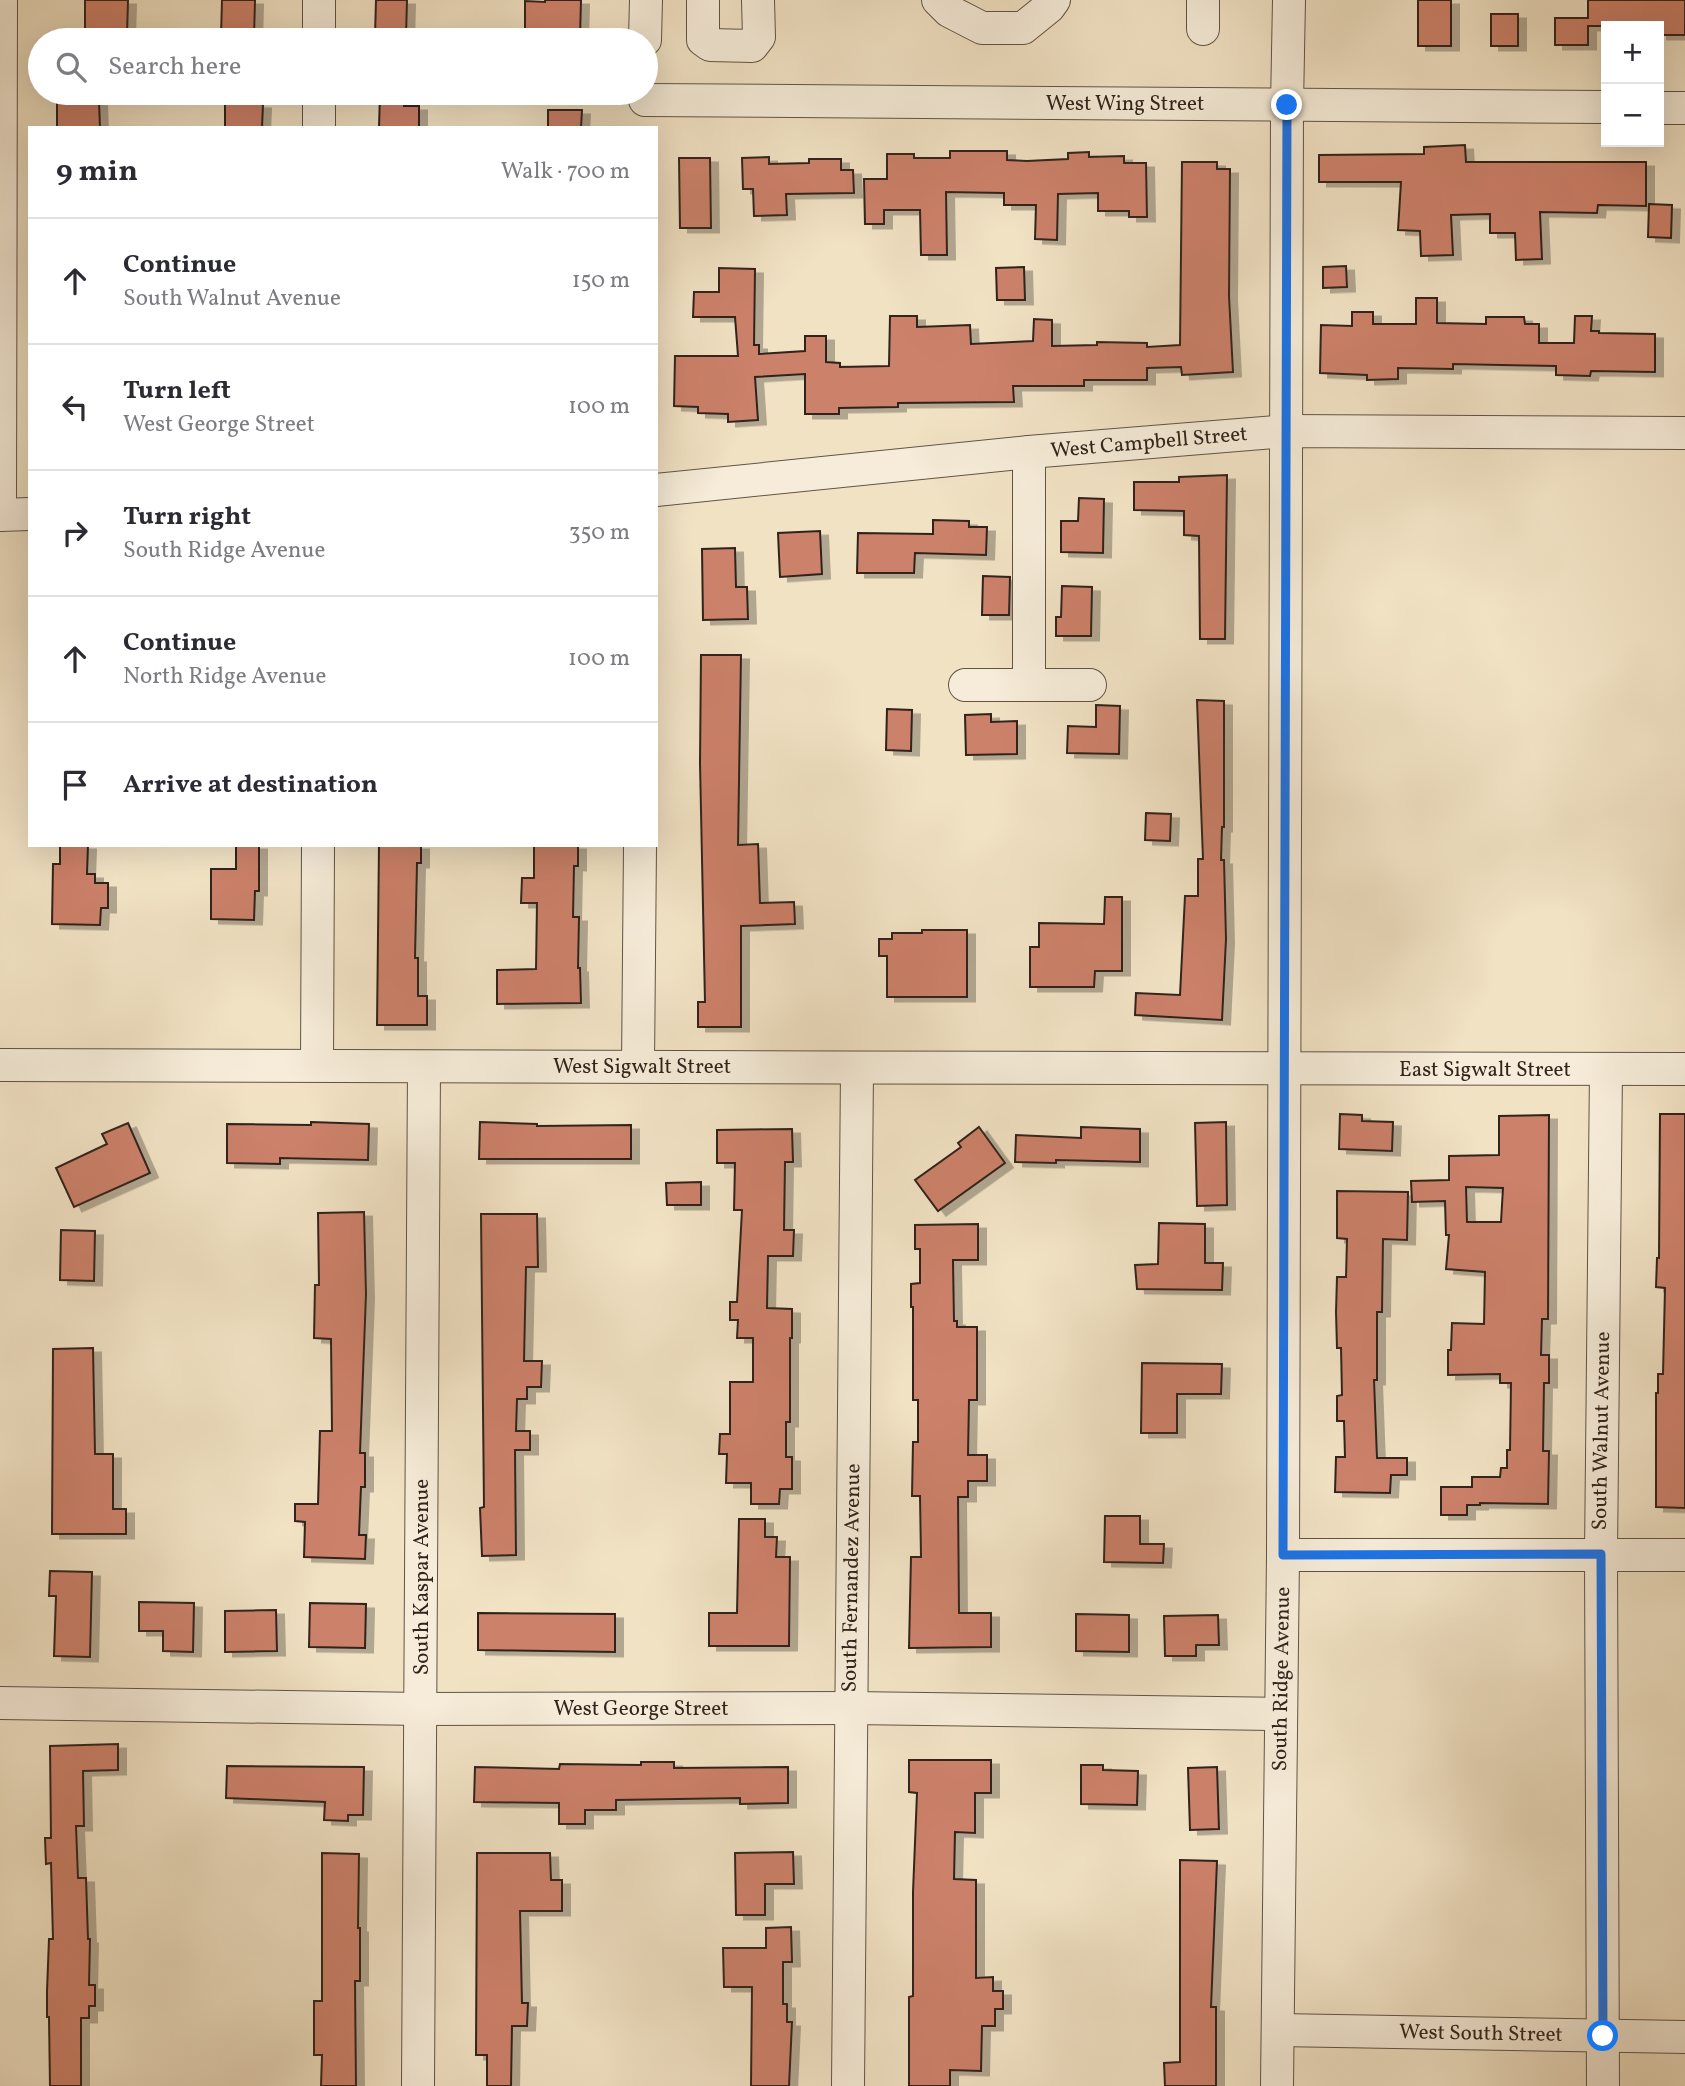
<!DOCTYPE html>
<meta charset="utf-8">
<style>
body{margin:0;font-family:Vollkorn,serif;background:#f2f2f3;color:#2b2b33}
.controls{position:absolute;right:21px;top:21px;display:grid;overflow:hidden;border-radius:0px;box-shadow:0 7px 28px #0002}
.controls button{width:63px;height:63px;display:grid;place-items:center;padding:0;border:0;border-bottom:2px solid #e1e1e2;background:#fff;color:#2b2b33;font:35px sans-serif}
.stop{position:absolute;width:21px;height:21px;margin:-16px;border:5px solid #1a73e8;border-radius:50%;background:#fff}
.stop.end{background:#1a73e8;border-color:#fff;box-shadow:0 2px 7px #0008}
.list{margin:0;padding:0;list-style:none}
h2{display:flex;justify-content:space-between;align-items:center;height:91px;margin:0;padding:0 28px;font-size:30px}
h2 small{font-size:23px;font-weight:400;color:#7c7c81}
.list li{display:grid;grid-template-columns:46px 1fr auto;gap:21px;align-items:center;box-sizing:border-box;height:126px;padding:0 28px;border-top:2px solid #e1e1e2}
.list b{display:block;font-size:26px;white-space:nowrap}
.list p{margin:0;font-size:23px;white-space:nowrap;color:#7c7c81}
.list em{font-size:23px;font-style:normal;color:#7c7c81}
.icon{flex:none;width:38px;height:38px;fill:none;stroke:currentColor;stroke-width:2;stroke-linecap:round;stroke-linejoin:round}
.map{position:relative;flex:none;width:1685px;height:2086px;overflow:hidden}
.search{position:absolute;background:#fff;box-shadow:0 7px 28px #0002;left:28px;top:28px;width:630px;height:77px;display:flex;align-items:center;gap:18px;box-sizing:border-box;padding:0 24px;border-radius:38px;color:#7c7c81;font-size:26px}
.panel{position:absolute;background:#fff;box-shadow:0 7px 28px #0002;left:28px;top:126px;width:630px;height:721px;border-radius:0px}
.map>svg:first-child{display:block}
.building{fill:#cc816b;stroke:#30241c;stroke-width:2;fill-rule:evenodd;filter:url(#shadow)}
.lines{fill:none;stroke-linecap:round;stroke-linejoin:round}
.minor-casing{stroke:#605446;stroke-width:34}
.minor{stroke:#f6ecd9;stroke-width:32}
.route{stroke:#1a73e8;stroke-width:9}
.labels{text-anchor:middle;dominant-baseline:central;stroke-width:5;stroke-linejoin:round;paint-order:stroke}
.street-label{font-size:21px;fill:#30241c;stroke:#f6ecd9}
</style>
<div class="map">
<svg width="1685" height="2086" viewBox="0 0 1685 2086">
<defs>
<filter id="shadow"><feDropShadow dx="8" dy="4.5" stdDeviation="0" flood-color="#0004"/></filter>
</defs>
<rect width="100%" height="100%" fill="#f1e2c4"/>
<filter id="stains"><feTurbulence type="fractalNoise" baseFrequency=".00286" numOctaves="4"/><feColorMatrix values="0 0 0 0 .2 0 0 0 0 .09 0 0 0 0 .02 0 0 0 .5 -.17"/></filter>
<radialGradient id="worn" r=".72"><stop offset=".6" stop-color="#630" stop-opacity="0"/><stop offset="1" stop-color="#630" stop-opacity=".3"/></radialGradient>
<g class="building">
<path d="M85,0H128L127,36H85Z"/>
<path d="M222,0H255L254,37L221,36Z"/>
<path d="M376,0H407L406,36H375Z"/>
<path d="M545,0H581L580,37L525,36V1L545,2Z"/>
<rect x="1418" y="0" width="33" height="46"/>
<path d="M1588,0H1685V35H1659V26H1588V45H1555V18H1588Z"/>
<rect x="1491" y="14" width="27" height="32"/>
<path d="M66,93H90V101H99L100,128H57V101H66Z"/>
<path d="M380,93H404V106H419V128H379Z"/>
<path d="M225,103L263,104L262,128H225Z"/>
<path d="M548,110H582L581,128H548Z"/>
<path d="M1465,145L1466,162H1646V206L1598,205L1597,213L1540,212L1542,259L1516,260L1515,233H1490V214L1451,215L1453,255L1421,256L1420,231L1398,230L1401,182H1319V155L1424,154V147Z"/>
<path d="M950,151H1007V160L1027,161L1068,159V153L1089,152V157L1124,156V163H1146L1147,217H1129V211H1098V193L1058,194L1057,240L1035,239L1036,205H1004V193L946,192L947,255H921L920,210H884V224H865L864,179H887V154H914V158H950Z"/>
<path d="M769,157V164L809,163V159H841V170H853L854,193L786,194L787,215L754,216L753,189H743L742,158Z"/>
<path d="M679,158H710L711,228H680Z"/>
<path d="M1182,162H1217V169H1230L1229,296L1233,372L1182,375L1181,367L1147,368V380H1084V386H1013L1014,402L898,403V407L839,408V414H805V374L755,377L758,420L728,422V414L698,413V407L674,406L675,356H738L735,317H693L694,292H719V268L755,269L754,345H759V354L805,351V336H826V362L840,363V367L889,366L890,316H917V327L970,325L971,344L1033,341L1034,319L1052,320V346L1097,345V342L1147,343V347L1180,345Z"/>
<path d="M1649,204L1672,205L1671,238L1648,237Z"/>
<path d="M1346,266L1347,287L1323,288V267Z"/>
<path d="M1024,267L1025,300H997L996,268Z"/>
<path d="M1416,298H1437V323L1486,324V317H1524L1525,324H1539V343H1574L1575,316H1592L1591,331H1599V333L1655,334V372L1591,371L1590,376L1556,375V366L1453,364V369L1398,368V379L1367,380V375L1320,373L1321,325L1352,326V312H1373V324H1416Z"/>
<path d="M1227,475L1225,639H1200L1199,536L1184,535V511L1134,510V482H1179V477Z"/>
<path d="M1079,498L1104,499L1103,553L1061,552V521H1078Z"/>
<path d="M933,520L969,521V527H987L986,555L915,553L914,573H857L858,533L933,534Z"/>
<path d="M820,531L822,574L780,577L778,533Z"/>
<path d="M735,548L736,587H747L748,619L703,620L702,549Z"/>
<path d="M983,576L1010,577L1009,615H982Z"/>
<path d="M1062,586L1092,587L1091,636H1056V617H1061Z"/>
<path d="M701,655H741L738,845L758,844L760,903L794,902L795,924L741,926V1027H698V1002H705L700,763Z"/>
<path d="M1197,700L1224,701V827H1222L1221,860H1224L1226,939L1222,1020L1135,1015L1136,993L1180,995L1185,896H1198V859H1203Z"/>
<path d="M1096,705L1120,706L1119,754L1067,753L1068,726L1096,727Z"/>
<path d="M887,709L912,710L911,751L886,750Z"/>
<path d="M991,714V722L1017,721V754L966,755L965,715Z"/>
<path d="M1146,813L1171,814L1170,841L1145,840Z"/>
<path d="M60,845H88L87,874H95V883H108V908H101L100,925L52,924L53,864H60Z"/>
<path d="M236,845H259V891H255L254,920L211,919V869H236Z"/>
<path d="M379,845H421V863H417L415,958H418V996H427V1025H377Z"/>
<path d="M534,845H578V866H574L573,917H579L578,968H580L581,1003L497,1004V970L536,969L537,903H521L522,878H534Z"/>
<path d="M1105,897H1122V971H1095L1094,987H1030V947H1039V923L1104,924Z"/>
<path d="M922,930H967V997H887V956H879V939H892V933H922Z"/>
<path d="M1340,1114L1362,1115V1121L1393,1122L1392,1151L1339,1149Z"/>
<path d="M1660,1114H1685V1508L1656,1507V1393H1658V1374H1663L1665,1288L1656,1287L1657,1258H1659Z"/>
<path d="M1549,1115L1548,1319H1542L1541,1355H1549V1383H1544L1543,1451H1549L1548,1504L1480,1503V1505H1467V1515H1441V1487H1472V1477H1500L1501,1468H1507V1450H1510L1511,1383H1500V1374L1448,1375V1350H1451L1452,1323L1484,1324L1485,1272L1446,1269L1449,1235H1446L1445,1201L1412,1202L1411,1181L1449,1180V1156L1499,1155V1116ZM1466,1187L1503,1188L1501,1222H1467Z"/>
<path d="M311,1122L369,1124L368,1160L280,1158V1164L227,1163V1124L311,1125Z"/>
<path d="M480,1122L537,1124V1126L631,1125V1159H479Z"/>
<path d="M1226,1122L1227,1205L1197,1206L1195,1123Z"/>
<path d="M128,1123L150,1173L74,1207L56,1168L107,1144L102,1134Z"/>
<path d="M979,1127L1005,1163L938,1211L915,1180L961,1147L958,1143Z"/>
<path d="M1081,1127L1140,1129V1162L1056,1160V1163L1015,1162L1016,1135L1081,1138Z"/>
<path d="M792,1129L793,1162H785L784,1230H794L793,1256H768L767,1308L792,1309V1338H790V1422H786V1457H792V1489H780L779,1504H751V1483H726L727,1454H719L720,1434H730V1382H753V1338H737L738,1320H730V1302H737L742,1210H734L735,1163H717V1130Z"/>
<path d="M701,1182V1205H667L666,1183Z"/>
<path d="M1337,1191L1408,1192L1407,1240L1383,1239L1382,1312H1377V1380H1374L1377,1458H1407V1475H1391L1390,1493L1335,1492L1336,1457H1345L1344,1421H1337V1396L1342,1395L1341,1348H1337L1336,1312L1337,1277H1346L1347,1239L1337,1238Z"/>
<path d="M364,1212L366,1294L360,1453H365V1487H361L359,1535H366L365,1559L304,1557L305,1522L295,1521V1504H318L320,1431H332L331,1339L314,1338L315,1285H319L318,1213Z"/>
<path d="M481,1214H537L538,1267H526L524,1361H542L541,1387H527V1399H517L516,1431H530V1450H515L516,1555L482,1556L480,1508L484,1507Z"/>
<path d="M1159,1223L1205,1224V1263H1223L1222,1290L1137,1289L1135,1265L1158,1264Z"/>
<path d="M978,1224V1260H953L954,1321H957V1327H977V1400H969L968,1455H987V1481H968V1497H958L959,1613H991V1647L909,1648L911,1557H921L920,1496H912L913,1442H918V1400H913V1307H911V1284L920,1283V1249H915V1225Z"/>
<path d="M61,1230L95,1231L94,1281L60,1280Z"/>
<path d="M93,1348L95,1454H113V1509H126V1534H52L53,1349Z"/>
<path d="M1142,1363L1222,1364L1221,1394H1177V1433H1141Z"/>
<path d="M1105,1516H1140V1544H1164L1163,1563L1104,1562Z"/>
<path d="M739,1519H765V1537H777L776,1557H790L789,1646H709V1613H737Z"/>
<path d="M50,1571L92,1572L90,1657L54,1656L56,1596H49Z"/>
<path d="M139,1602L194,1603L193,1652L163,1651V1631H139Z"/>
<path d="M310,1603L366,1604L365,1648L309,1647Z"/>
<path d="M276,1610L277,1651L225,1652V1611Z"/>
<path d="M478,1613L615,1614V1652L478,1650Z"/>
<path d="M1076,1614L1129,1615V1652L1076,1651Z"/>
<path d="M1218,1615L1219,1645H1196V1656H1165L1164,1616Z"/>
<path d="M118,1744V1770L83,1771L84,1826H76L78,1878H86L88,1939H90L89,1985H95V2006H89V2018H81V2086H50L49,2017H47V1991L49,1939H53L51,1863L46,1864L45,1838H51L50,1746Z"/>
<path d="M909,1760H991V1793H975V1833L955,1832L954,1879L976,1880V1978L993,1977V1991H1003V2009H995V2026H982L981,2071L950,2070V2086H909V1997L913,1996V1892L917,1793L909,1792Z"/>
<path d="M641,1762H674V1768L788,1767V1803L740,1804V1798L616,1800V1810H585V1824H559V1803L474,1802L475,1767L559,1769L560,1764L641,1765Z"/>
<path d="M1081,1765H1103V1770L1138,1771L1137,1805L1081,1804Z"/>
<path d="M227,1766L364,1767L363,1815H348V1821L324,1820L325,1802L226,1798Z"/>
<path d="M1217,1767L1219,1829L1190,1830L1188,1768Z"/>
<path d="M793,1852L794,1884H765V1915H736L735,1853Z"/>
<path d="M322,1853L359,1854L358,1928H360V1981H355L356,2086H321L322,2055H314V2001H322Z"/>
<path d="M477,1853H550L551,1880H562V1911H520L522,2003H528L527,2026H512L511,2086H487V2055H476Z"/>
<path d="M1180,1860L1217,1861L1211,2007H1216V2086H1165L1164,2063L1180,2062Z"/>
<path d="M791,1927L792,1962H783V2004H787V2022H792L789,2086H751L752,1987H724L723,1948H766V1928Z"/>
</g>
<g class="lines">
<defs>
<g id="minor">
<path d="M319,0V40"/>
<path d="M703,0V40L710,45L752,46L759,37L758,0"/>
<path d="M938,0L949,11L982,28H1023L1049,7L1054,0"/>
<path d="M1203,29V0"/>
<path d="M645,40L646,0"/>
<path d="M319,93V128"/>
<path d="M645,100L1606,107"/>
<path d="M1659,108H1685"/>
<path d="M656,490L1029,452L1287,431L1685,433"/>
<path d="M0,515L1,0"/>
<path d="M0,515L30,514"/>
<path d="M965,685H1090"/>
<path d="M1029,685V452"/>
<path d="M0,1065C562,1065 1123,1070 1685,1069"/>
<path d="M317,1065L318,845"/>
<path d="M638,1066L640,845"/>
<path d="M1283,1555H1685"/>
<path d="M0,1703L422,1709L851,1708L1281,1714"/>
<path d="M1278,2030L1685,2037"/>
<path d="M418,2086L424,1067"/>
<path d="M848,2086L857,1069"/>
<path d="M1277,2086L1283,1555L1287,105L1289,0"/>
<path d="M1603,2086L1601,1554L1606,1069"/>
</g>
</defs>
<use href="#minor" class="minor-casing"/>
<use href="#minor" class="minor"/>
</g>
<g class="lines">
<path class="route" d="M1287,105L1283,1555L1601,1554L1603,2036"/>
</g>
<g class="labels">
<g class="street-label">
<text x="1125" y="104">West Wing Street</text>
<text transform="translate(1149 443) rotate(-5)">West Campbell Street</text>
<text x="642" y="1067">West Sigwalt Street</text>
<text x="1485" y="1070">East Sigwalt Street</text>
<text transform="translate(1602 1431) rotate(-89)">South Walnut Avenue</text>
<text transform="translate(422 1577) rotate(-90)">South Kaspar Avenue</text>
<text transform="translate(852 1578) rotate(-89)">South Fernandez Avenue</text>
<text transform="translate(1282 1679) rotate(-89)">South Ridge Avenue</text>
<text x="641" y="1709">West George Street</text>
<text transform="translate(1481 2034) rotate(1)">West South Street</text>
</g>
</g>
<rect width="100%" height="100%" filter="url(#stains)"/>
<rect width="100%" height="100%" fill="url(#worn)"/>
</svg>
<div class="controls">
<button>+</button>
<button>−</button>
</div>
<div class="stop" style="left:1603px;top:2036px"></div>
<div class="stop end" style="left:1287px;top:105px"></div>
<div class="search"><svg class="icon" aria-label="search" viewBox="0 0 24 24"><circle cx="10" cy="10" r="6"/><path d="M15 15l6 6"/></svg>Search here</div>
<section class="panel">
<h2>9 min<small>Walk · 700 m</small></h2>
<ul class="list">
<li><svg class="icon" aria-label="ahead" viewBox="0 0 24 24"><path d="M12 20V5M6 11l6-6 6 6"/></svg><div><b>Continue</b><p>South Walnut Avenue</p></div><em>150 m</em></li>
<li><svg class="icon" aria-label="left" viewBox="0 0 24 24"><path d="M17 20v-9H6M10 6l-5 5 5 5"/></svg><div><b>Turn left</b><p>West George Street</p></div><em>100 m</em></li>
<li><svg class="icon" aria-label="right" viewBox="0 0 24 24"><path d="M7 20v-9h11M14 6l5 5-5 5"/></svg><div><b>Turn right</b><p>South Ridge Avenue</p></div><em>350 m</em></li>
<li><svg class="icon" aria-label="ahead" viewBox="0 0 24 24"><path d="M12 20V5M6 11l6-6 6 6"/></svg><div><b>Continue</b><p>North Ridge Avenue</p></div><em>100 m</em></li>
<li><svg class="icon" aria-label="arrive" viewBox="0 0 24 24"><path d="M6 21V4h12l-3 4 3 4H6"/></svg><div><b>Arrive at destination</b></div></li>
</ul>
</section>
</div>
